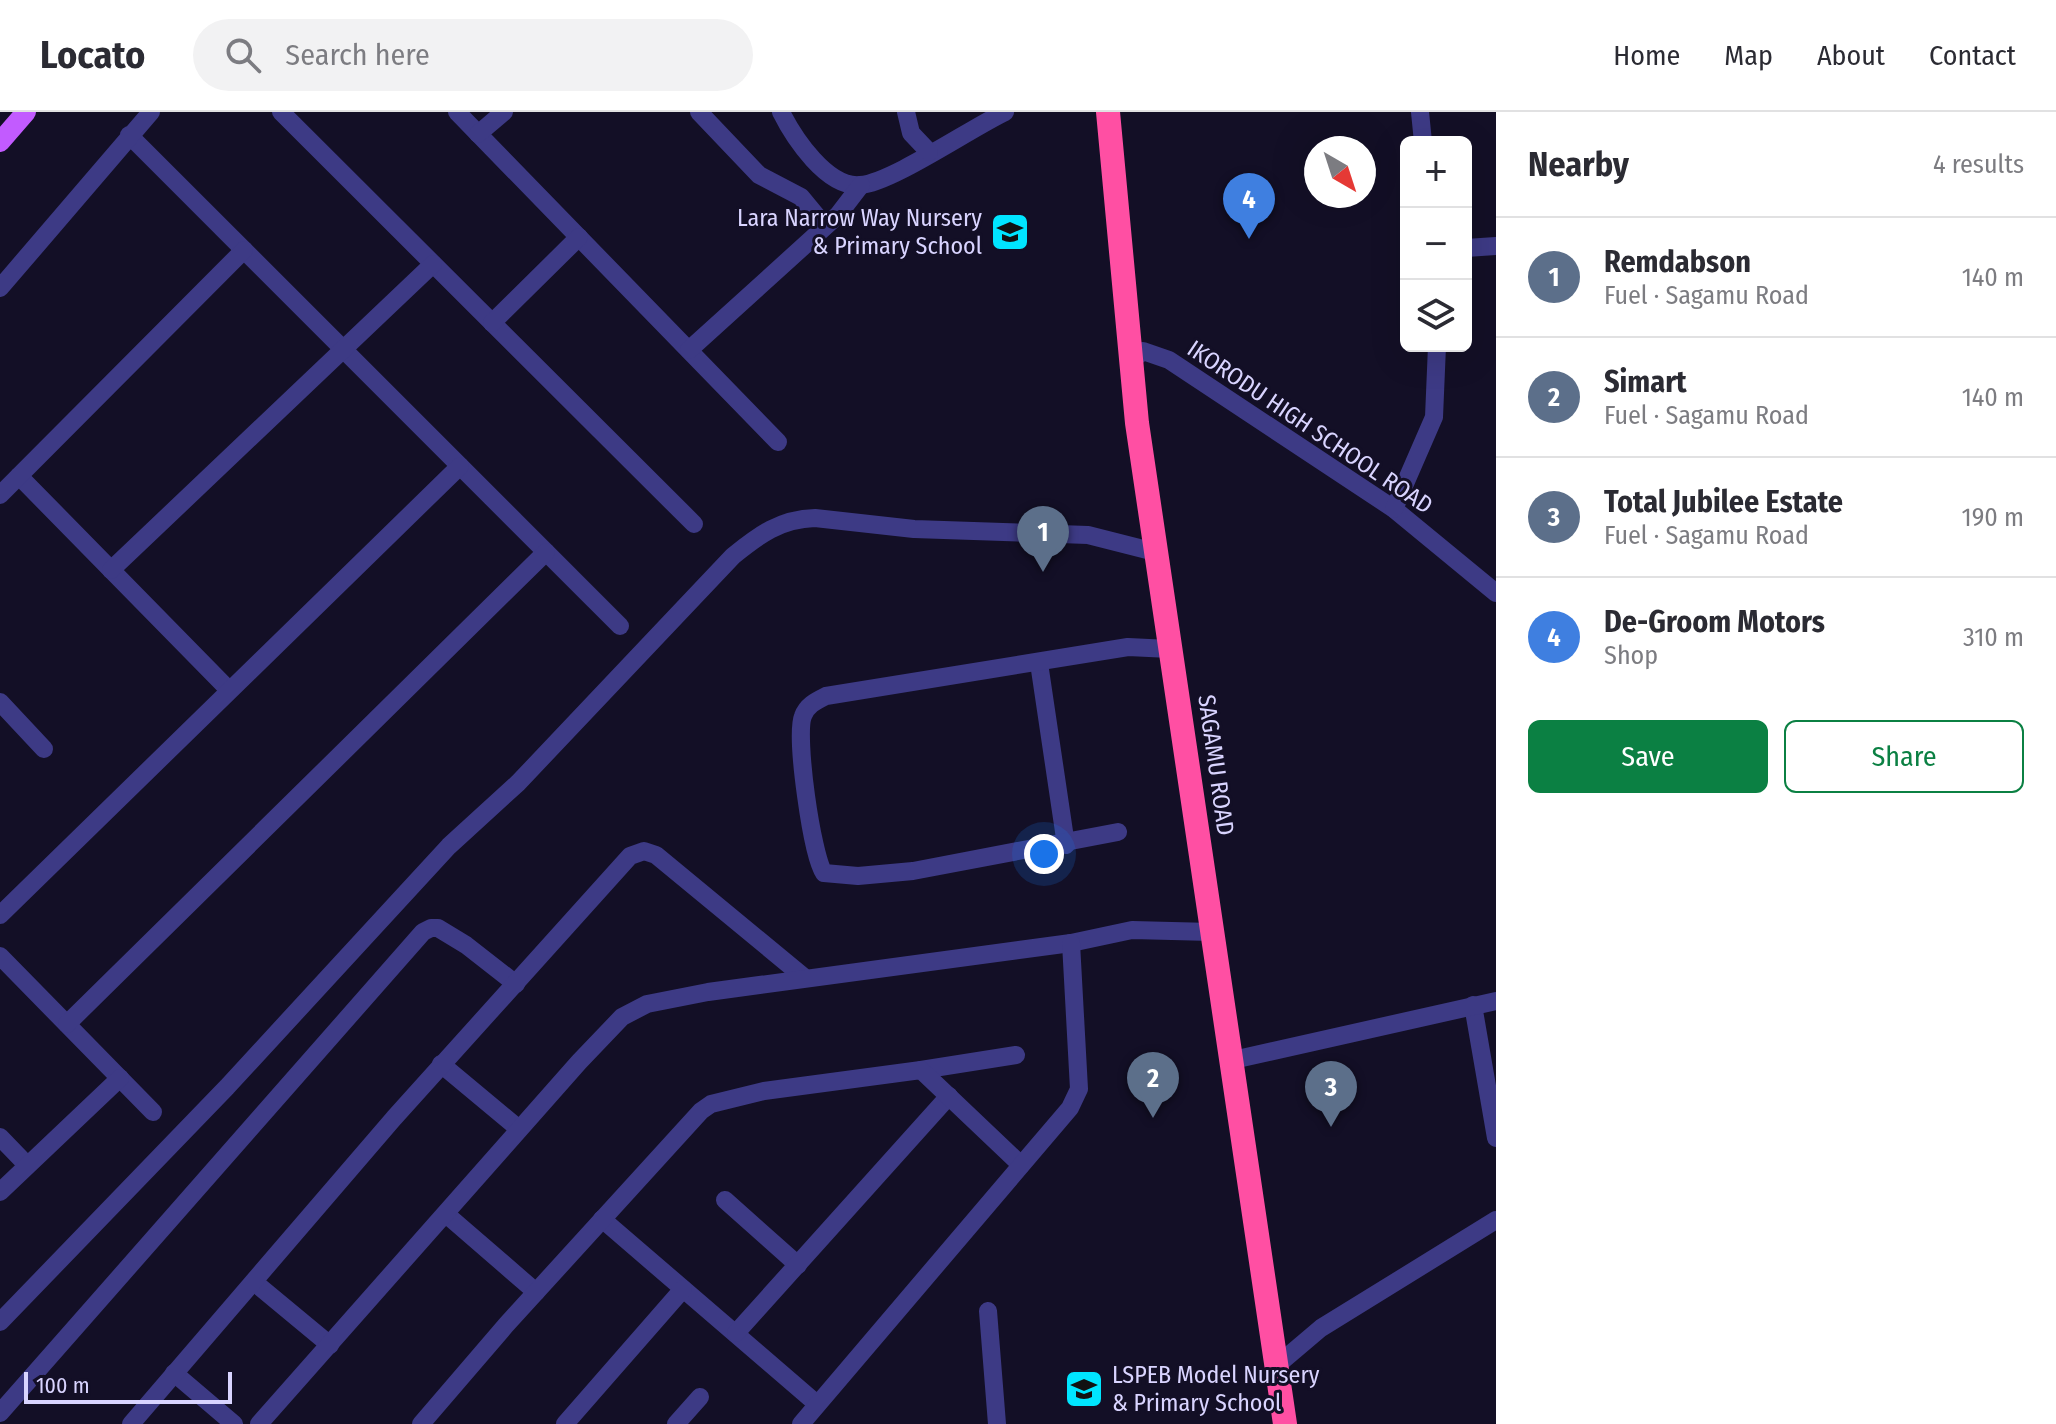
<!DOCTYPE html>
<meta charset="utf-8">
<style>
body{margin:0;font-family:"Fira Sans Condensed",sans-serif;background:#f2f2f3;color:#2b2b33}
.controls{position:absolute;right:24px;top:24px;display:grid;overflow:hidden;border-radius:12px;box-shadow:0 8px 32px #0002}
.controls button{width:72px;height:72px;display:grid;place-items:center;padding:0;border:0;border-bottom:2px solid #e1e1e2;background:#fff;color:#2b2b33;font:40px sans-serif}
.compass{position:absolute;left:1304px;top:24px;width:72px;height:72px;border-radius:50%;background:#fff;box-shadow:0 8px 32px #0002;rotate:141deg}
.scale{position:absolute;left:24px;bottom:20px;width:208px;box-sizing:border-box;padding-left:8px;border:4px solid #d9d4ff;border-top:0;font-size:22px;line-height:28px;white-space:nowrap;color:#d9d4ff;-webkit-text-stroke:6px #130f26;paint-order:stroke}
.you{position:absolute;left:1044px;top:742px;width:28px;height:28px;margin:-20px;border:6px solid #fff;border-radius:50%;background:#1a73e8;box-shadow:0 0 0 12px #1a73e833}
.badge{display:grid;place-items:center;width:52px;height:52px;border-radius:50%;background:#0b8043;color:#fff;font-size:26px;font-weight:700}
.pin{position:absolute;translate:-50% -66px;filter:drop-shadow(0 2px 4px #0008)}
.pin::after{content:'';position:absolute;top:42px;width:28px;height:24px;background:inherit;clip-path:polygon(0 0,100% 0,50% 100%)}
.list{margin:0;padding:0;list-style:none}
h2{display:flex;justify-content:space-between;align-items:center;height:104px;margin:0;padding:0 32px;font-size:34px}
h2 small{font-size:26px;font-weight:400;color:#7c7c81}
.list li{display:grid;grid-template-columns:52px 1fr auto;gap:24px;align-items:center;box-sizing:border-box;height:120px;padding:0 32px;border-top:2px solid #e1e1e2}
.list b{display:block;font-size:30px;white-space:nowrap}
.list p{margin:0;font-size:26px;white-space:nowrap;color:#7c7c81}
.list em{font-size:26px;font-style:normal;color:#7c7c81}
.actions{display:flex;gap:16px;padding:24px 32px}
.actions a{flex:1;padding:18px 0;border:2px solid #0b8043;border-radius:12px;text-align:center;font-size:28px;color:#0b8043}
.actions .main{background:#0b8043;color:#fff}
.icon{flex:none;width:44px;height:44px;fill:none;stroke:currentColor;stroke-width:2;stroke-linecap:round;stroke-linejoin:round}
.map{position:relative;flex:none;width:1496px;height:1312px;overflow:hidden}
header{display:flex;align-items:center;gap:48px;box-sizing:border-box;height:112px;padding:0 40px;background:#fff;border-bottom:2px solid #e1e1e2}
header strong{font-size:38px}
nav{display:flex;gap:44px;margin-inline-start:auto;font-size:28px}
.search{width:560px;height:72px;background:#f2f2f3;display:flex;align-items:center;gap:20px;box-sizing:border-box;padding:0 28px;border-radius:44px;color:#7c7c81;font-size:30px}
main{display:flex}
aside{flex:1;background:#fff}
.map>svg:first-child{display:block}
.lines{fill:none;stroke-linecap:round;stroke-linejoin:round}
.minor{stroke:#3d3a85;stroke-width:18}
.major{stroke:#c25bff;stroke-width:20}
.highway{stroke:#ff4fa3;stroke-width:24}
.labels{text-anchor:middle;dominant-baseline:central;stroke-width:6;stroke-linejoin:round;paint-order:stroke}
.poi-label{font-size:24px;fill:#d9d4ff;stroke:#130f26;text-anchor:end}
.street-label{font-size:24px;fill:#d9d4ff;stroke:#130f26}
</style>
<header>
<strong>Locato</strong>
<div class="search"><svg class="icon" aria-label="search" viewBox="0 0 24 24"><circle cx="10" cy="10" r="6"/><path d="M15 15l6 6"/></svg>Search here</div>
<nav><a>Home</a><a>Map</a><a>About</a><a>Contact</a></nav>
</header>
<main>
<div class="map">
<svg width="1496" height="1312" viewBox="0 0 1496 1312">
<rect width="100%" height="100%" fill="#130f26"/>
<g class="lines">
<g class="minor">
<path d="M281,0L694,412"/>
<path d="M457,0L778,330"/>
<path d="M699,0L759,63L801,85L825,114"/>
<path d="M781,0C794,26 827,76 860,73C891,71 971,16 1005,0"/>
<path d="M906,0L911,21L929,40"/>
<path d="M1420,0L1423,30"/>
<path d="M478,22L504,0"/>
<path d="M129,23L620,514"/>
<path d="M1466,136L1496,134"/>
<path d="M0,176L151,0"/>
<path d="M492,211L579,125"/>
<path d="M689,238L838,103L861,73"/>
<path d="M1129,251L1143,239L1169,248L1394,397L1496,481"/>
<path d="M19,364L229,578"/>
<path d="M0,383L244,138"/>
<path d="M1394,397L1434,305L1437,234"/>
<path d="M111,458L433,152"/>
<path d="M1039,551L1066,733"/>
<path d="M0,590L44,637"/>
<path d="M1118,720L913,759L858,764L824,761C812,744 795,624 803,604C807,593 816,589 826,584L1128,535L1170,537"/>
<path d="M0,803L460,354"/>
<path d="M0,844L153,1000"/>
<path d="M1473,893L1496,1026"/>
<path d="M67,912L546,440"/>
<path d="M1233,948L1496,889"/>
<path d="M441,952L519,1017"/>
<path d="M921,958L1016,943"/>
<path d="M0,1025L27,1053"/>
<path d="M0,1080L120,966"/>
<path d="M725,1088L798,1153"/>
<path d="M447,1103L536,1180"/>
<path d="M602,1107L817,1292"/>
<path d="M254,1170L330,1233"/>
<path d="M988,1199L997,1312"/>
<path d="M0,1210L227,975L449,734L518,671L733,444C759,423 780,407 815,406L914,417L1088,423L1155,440"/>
<path d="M736,1221L949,984"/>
<path d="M1275,1255L1321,1216L1496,1108"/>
<path d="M174,1261L234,1312"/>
<path d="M0,1301L423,820L431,816H438L466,833L516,872"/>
<path d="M131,1312L394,1006L630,744L644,739L656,743L805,866"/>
<path d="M259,1312L579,950L622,905L647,892L708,880L1071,831L1132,818L1212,820"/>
<path d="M421,1312L506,1213L701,999L711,992L764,979L921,958L1021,1053"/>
<path d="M565,1312L683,1177"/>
<path d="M676,1312L700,1285"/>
<path d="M801,1312L1070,996L1079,977L1071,831"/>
</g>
<path class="major" d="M0,30L26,0"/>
<path class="highway" d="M1108,0L1137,311L1285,1312"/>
</g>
<defs>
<symbol id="school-square" viewBox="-11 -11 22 22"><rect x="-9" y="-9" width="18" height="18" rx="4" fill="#00e5ff" stroke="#130f26"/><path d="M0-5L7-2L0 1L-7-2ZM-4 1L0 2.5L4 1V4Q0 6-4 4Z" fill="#111"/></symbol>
</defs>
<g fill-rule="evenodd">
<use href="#school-square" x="988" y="98" width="44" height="44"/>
<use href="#school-square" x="1062" y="1255" width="44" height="44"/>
</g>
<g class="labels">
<g class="poi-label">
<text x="982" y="106">Lara Narrow Way Nursery<tspan x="982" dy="28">&amp; Primary School</tspan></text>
<text x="1112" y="1263" text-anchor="start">LSPEB Model Nursery<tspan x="1112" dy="28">&amp; Primary School</tspan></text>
</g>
<g class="street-label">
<text transform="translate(1310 315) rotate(34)">IKORODU HIGH SCHOOL ROAD</text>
<text transform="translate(1216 653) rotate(82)">SAGAMU ROAD</text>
</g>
</g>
</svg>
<div class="controls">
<button>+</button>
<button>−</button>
<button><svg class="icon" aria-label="layers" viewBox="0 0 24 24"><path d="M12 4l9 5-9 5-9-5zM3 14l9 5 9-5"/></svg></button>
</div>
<svg class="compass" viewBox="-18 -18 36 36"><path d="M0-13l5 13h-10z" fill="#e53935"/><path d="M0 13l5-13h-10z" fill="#7c7c81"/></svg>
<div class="scale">100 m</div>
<div class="you"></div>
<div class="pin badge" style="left:1043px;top:460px;background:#5c6f8a">1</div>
<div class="pin badge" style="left:1153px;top:1006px;background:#5c6f8a">2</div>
<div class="pin badge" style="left:1331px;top:1015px;background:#5c6f8a">3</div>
<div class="pin badge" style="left:1249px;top:127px;background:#3f7fe0">4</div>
</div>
<aside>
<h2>Nearby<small>4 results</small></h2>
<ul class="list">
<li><span class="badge" style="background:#5c6f8a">1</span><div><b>Remdabson</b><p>Fuel · Sagamu Road</p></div><em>140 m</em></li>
<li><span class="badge" style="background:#5c6f8a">2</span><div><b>Simart</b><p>Fuel · Sagamu Road</p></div><em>140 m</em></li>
<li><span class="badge" style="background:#5c6f8a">3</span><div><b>Total Jubilee Estate</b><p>Fuel · Sagamu Road</p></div><em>190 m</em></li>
<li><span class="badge" style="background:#3f7fe0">4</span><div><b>De-Groom Motors</b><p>Shop</p></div><em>310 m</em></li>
</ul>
<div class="actions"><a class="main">Save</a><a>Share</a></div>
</aside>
</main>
